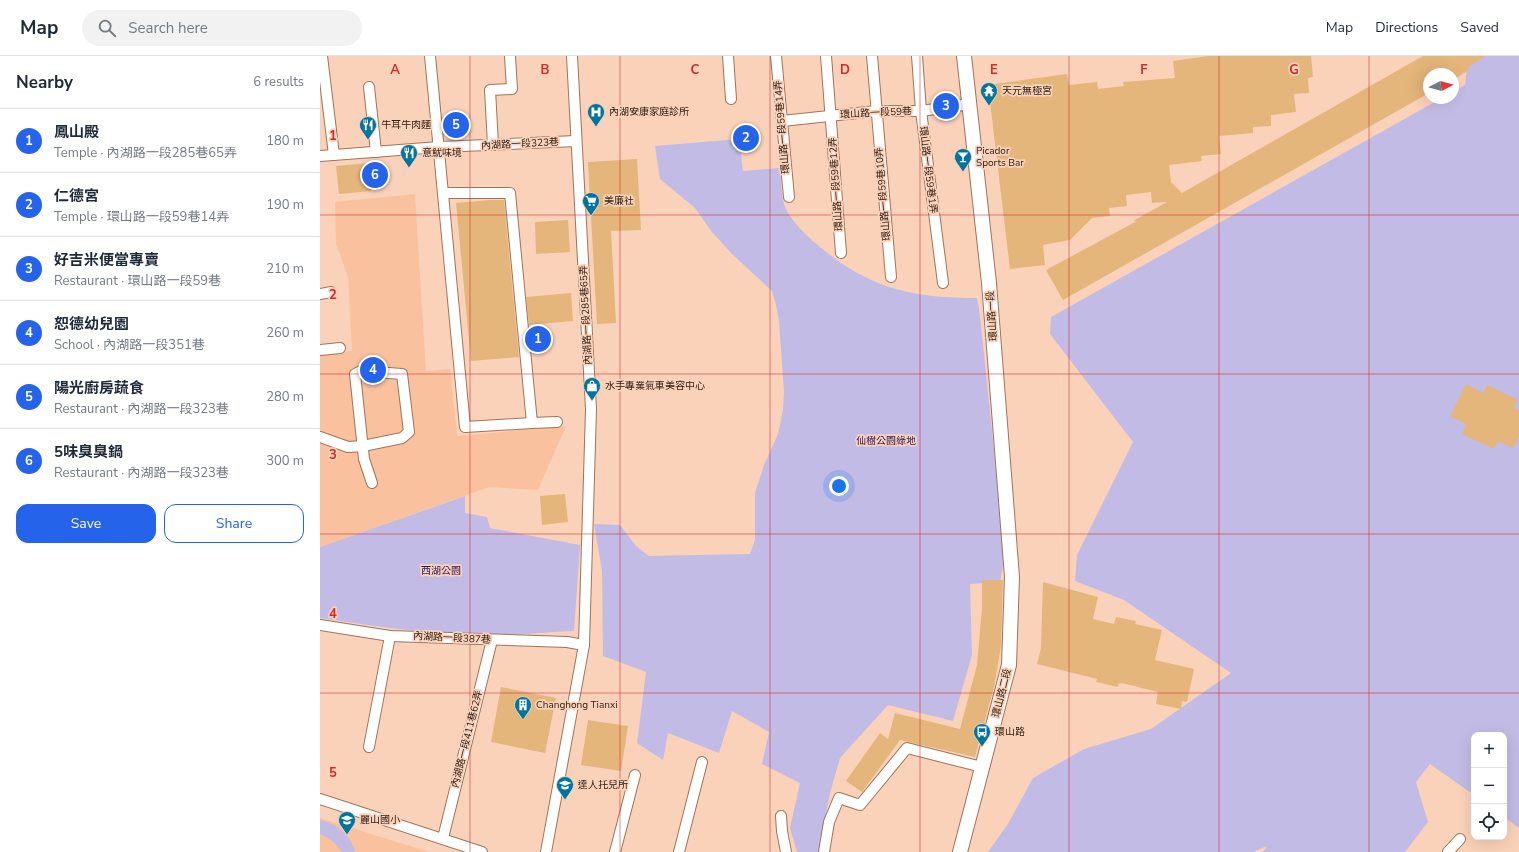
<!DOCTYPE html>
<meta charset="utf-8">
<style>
body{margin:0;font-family:"Nunito Sans","Noto Sans TC",sans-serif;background:#f2f2f3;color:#1f2937}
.controls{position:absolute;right:12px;bottom:12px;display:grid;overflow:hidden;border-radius:8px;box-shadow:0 4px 16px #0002}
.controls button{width:36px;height:36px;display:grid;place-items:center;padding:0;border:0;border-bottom:1px solid #e0e1e3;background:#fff;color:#1f2937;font:20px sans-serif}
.compass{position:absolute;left:1103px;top:12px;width:36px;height:36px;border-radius:50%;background:#fff;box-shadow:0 4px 16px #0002;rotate:84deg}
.you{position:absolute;left:519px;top:430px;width:14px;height:14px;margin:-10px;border:3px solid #fff;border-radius:50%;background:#1a73e8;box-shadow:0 0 0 6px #1a73e833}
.badge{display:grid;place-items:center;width:26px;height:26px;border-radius:50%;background:#2563eb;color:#fff;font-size:13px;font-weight:700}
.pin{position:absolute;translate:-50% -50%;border:2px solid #fff;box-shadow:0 1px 4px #0006}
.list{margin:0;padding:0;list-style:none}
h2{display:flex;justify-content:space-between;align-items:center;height:52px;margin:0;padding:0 16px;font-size:17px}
h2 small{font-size:13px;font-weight:400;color:#747a83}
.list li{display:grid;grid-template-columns:26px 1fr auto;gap:12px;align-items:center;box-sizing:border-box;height:64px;padding:0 16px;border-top:1px solid #e0e1e3}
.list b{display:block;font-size:15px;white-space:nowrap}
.list p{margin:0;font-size:13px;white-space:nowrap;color:#747a83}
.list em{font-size:13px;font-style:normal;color:#747a83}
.actions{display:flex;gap:8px;padding:12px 16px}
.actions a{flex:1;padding:9px 0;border:1px solid #2563eb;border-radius:12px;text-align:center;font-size:14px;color:#2563eb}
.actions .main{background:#2563eb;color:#fff}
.icon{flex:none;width:22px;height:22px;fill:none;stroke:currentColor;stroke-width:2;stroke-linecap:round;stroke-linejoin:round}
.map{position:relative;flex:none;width:1199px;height:796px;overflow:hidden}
header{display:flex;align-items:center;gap:24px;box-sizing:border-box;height:56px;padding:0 20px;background:#fff;border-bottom:1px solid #e0e1e3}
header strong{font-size:19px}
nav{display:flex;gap:22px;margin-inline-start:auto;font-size:14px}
.search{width:280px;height:36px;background:#f2f2f3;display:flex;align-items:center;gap:10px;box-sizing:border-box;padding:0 14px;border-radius:22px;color:#747a83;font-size:15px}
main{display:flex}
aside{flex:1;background:#fff}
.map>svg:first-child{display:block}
.built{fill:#fac19f}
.green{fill:#c2bbe5}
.building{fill:#e4b67b}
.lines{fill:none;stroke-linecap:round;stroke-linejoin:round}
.street-casing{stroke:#a17358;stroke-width:12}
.secondary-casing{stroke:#a17358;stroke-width:16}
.street{stroke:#fff;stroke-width:10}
.secondary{stroke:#fff;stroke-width:14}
.grid{fill:none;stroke:#d62828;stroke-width:1;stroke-opacity:0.55}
.labels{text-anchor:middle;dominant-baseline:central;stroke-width:3.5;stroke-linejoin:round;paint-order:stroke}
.poi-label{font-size:10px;fill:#322015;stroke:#fad2ba;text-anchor:start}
.street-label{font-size:10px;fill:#322015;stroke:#fad2ba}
.park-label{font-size:10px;fill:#2f1660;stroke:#fad2ba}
.grid-label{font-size:13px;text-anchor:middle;font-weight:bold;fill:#d62828;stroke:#fad2ba;stroke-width:3.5;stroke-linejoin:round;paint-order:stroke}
</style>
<header>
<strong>Map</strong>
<div class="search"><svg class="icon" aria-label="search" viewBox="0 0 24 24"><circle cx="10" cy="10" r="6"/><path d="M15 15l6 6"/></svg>Search here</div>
<nav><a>Map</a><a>Directions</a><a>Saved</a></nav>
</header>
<main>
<aside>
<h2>Nearby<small>6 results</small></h2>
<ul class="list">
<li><span class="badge">1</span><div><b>鳳山殿</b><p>Temple · 內湖路一段285巷65弄</p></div><em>180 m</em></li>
<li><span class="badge">2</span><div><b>仁德宮</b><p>Temple · 環山路一段59巷14弄</p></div><em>190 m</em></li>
<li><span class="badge">3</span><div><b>好吉米便當專賣</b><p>Restaurant · 環山路一段59巷</p></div><em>210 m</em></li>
<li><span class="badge">4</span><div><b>恕德幼兒園</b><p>School · 內湖路一段351巷</p></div><em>260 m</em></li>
<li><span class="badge">5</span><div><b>陽光廚房蔬食</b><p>Restaurant · 內湖路一段323巷</p></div><em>280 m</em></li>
<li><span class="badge">6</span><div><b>5味臭臭鍋</b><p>Restaurant · 內湖路一段323巷</p></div><em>300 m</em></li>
</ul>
<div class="actions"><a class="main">Save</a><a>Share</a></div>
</aside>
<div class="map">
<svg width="1199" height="796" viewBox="0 0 1199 796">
<rect width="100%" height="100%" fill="#fad2ba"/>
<g class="built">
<path d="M95,138L106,315L130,313L137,380L246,370L218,434L169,431L0,491V299L32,295L28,220L16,188L15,146Z"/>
<path d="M0,762L109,796H0Z"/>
</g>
<g class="green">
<path d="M1148,0H1199V772L1184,761V679H1154V739L1110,708L1096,726L1108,766L1085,796H943L947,790L933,796H668L688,768L713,722L764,693L831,673L911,617L804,544L755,525L757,499L813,386L730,278L731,261L1122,42H1133V36L1145,29Z"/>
<path d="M419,83L423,115L460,112C461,123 461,142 465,151C471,165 488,181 499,190C550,233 592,242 657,242L660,260L685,499L680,526L650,528L652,599L633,665L568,649L520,702L510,737L499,796H477L470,772L480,727L442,708L449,676L412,655L399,697L348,677L343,704L317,687L326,616L283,600L282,515L274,468L300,469L316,490L329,500L430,498L435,484V437L444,409L458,378L463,354L464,336L459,265L456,249L452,235L412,198L392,176L375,152L340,123L335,90Z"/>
<path d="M145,440V457L167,461L170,472L260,489L254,575C228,576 201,579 175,579C116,579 58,571 0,562V491Z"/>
<path d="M0,764C15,767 32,780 35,796H22L13,785L0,778Z"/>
</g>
<g class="building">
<path d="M888,0H991L993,21L988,22L989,37L974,38L976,56L951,59V70L933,71V77L899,80L901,98L881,100L882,105L849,109L851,126L862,137L1103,0H1166L1148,11L1149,14L1133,24V18H1109V37L743,244L726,214L817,165H813L847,146L832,147L831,136L806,139L807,150L789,152L790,160L772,162L750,184L723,189L725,209L690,213L668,29L747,18L749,29L777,26L778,33L804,30L803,26L855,22L853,5Z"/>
<path d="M317,103L321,174L291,175L296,267L277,268L268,106Z"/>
<path d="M49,107L51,135L19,138L16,110Z"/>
<path d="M169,144H184L199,301L151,305L136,147Z"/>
<path d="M248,164L250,196L216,198L215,166Z"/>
<path d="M251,237L253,265L209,269L206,241Z"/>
<path d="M1146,328L1163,337L1167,329L1198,344L1194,352L1199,354V381L1193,392L1178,385L1174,393L1142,378L1146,368L1130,360Z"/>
<path d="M245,438L248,466L222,469L220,440Z"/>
<path d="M662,524H683L681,590L674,631L655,701L580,684L542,736L526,725L560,677L568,683L575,657L640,673L657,609L662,552Z"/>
<path d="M723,526L778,541L773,563L794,568L796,561L816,565L815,568L842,574L835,604L874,613L867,646L862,645L861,653L836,648L838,636L802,627L798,628V631L776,626L777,623L717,608L721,592Z"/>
<path d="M181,631L236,642L225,697L171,686Z"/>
<path d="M268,664L308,670L301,715L261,709Z"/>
</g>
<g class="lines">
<defs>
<g id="street">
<path d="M2,0L14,99"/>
<path d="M110,0L145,371L212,367"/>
<path d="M408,0L411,43"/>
<path d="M456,0L469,141"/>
<path d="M506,0L521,197"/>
<path d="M552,0L571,221"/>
<path d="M597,0L601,55L623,227"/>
<path d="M49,31L56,96"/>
<path d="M462,65L556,55H601L650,48"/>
<path d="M173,89L170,34L192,33L190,0"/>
<path d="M0,100L119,91L256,85"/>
<path d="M124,137H190L212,367L237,366"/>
<path d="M0,238L11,236"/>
<path d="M0,294L20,292"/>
<path d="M0,381L28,391L43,390L82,382L89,376L82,318L41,315L35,318L44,403L52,427"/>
<path d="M0,569L70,580L247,586L264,589"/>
<path d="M49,691L70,580"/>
<path d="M0,743L162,796"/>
<path d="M461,760L462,775L466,796"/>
<path d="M123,782L172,584"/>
<path d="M226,796L264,589L271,353L252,0"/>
<path d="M295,796L315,719"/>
<path d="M359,796L382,706"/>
<path d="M504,796L509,766L519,742L540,749L587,692L662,711"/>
<path d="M1128,796L1140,783"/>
</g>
<path id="secondary" d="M640,796L689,609L692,521L669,227L644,0"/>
</defs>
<use href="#street" class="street-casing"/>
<use href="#secondary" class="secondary-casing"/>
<use href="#street" class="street"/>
<use href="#secondary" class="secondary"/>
</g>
<path class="grid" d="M150,0V796M300,0V796M450,0V796M600,0V796M749,0V796M899,0V796M1049,0V796M0,159H1199M0,318H1199M0,478H1199M0,637H1199"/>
<defs>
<symbol id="temple-pin" viewBox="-11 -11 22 30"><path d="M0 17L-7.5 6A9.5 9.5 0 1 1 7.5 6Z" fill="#01759f" stroke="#fad2ba"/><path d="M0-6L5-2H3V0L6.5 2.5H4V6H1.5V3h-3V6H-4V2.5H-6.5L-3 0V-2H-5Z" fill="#fff"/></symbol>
<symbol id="hospital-pin" viewBox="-11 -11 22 30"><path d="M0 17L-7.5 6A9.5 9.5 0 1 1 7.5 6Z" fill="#01759f" stroke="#fad2ba"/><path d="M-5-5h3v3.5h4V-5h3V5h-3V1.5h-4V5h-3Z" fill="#fff"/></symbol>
<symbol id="restaurant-pin" viewBox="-11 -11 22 30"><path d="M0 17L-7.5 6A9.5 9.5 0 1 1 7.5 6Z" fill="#01759f" stroke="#fad2ba"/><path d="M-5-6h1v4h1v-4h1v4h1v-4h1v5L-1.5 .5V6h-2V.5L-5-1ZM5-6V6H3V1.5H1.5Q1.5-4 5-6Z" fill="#fff"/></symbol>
<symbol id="bar-pin" viewBox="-11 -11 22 30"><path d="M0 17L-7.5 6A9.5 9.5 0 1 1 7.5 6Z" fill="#01759f" stroke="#fad2ba"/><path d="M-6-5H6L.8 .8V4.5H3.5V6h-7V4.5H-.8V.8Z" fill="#fff"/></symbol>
<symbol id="supermarket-pin" viewBox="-11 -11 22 30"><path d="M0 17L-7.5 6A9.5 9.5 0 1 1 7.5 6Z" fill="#01759f" stroke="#fad2ba"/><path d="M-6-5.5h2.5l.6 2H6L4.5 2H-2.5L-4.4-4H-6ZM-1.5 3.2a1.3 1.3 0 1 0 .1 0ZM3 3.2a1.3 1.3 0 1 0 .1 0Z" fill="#fff"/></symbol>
<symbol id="shop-pin" viewBox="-11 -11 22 30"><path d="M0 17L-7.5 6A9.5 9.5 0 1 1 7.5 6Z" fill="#01759f" stroke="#fad2ba"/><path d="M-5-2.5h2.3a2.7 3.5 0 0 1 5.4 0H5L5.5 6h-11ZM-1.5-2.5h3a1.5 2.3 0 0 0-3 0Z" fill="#fff"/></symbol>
<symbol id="building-pin" viewBox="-11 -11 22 30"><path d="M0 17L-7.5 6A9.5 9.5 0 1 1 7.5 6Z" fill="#01759f" stroke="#fad2ba"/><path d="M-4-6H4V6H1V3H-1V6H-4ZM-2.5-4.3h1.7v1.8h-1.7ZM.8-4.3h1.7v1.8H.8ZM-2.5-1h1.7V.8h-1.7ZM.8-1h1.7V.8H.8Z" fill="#fff"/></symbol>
<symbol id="bus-pin" viewBox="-11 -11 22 30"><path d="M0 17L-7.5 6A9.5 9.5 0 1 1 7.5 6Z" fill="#01759f" stroke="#fad2ba"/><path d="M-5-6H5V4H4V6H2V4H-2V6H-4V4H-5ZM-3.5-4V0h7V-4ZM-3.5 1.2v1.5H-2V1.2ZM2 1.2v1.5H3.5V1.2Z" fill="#fff"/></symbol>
<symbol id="school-pin" viewBox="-11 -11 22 30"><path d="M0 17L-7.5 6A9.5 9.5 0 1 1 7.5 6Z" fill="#01759f" stroke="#fad2ba"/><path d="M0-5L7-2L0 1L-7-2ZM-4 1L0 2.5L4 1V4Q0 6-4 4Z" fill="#fff"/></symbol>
</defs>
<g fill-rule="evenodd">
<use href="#temple-pin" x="659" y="25" width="20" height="27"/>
<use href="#hospital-pin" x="266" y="46" width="20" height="27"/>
<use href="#restaurant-pin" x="38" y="59" width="20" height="27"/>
<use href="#restaurant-pin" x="79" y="87" width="20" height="27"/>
<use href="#bar-pin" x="633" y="91" width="20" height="27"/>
<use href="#supermarket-pin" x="261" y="135" width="20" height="27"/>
<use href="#shop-pin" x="262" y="320" width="20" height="27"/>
<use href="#building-pin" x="193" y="639" width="20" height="27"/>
<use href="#bus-pin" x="652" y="666" width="20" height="27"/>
<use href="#school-pin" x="235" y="719" width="20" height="27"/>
<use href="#school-pin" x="17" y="754" width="20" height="27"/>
</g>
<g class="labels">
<g class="poi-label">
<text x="682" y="35">天元無極宮</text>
<text x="289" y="56">內湖安康家庭診所</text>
<text x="61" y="69">牛耳牛肉麵</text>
<text x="656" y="95">Picador<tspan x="656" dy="12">Sports Bar</tspan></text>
<text x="102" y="97">意魷味境</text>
<text x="284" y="145">美廉社</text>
<text x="285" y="330">水手專業氣車美容中心</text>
<text x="216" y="649">Changhong Tianxi</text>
<text x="675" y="676">環山路</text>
<text x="258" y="729">達人托兒所</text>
<text x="40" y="764">麗山國小</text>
</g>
<g class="street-label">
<text transform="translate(556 57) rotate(-3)">環山路一段59巷</text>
<text transform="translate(462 71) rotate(-95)">環山路一段59巷14弄</text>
<text transform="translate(200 88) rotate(-3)">內湖路一段323巷</text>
<text transform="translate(608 114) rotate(83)">環山路一段59巷1弄</text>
<text transform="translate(516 128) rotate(-94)">環山路一段59巷12弄</text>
<text transform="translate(563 138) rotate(-95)">環山路一段59巷10弄</text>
<text transform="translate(266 259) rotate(-93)">內湖路一段285巷65弄</text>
<text transform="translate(672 260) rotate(-94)">環山路一段</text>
<text transform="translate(132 582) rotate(3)">內湖路一段387巷</text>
<text transform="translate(682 637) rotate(-76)">環山路二段</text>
<text transform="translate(147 683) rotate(-76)">內湖路一段411巷62弄</text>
</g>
<g class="park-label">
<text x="566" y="385">仙樹公園綠地</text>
<text x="121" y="515">西湖公園</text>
</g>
</g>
<g class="grid-label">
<text x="75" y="18">A</text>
<text x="225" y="18">B</text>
<text x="375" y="18">C</text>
<text x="525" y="18">D</text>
<text x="674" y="18">E</text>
<text x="824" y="18">F</text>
<text x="974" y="18">G</text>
<text x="13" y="84">1</text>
<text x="13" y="243">2</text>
<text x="13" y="403">3</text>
<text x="13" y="562">4</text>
<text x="13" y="721">5</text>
</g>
</svg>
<div class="controls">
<button>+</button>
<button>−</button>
<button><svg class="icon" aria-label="locate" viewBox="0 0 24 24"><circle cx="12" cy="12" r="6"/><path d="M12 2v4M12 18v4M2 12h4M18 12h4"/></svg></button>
</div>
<svg class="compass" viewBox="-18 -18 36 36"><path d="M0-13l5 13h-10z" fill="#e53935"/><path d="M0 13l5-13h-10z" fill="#747a83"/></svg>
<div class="you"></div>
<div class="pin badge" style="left:218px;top:283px">1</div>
<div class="pin badge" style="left:426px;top:82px">2</div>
<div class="pin badge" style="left:626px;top:50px">3</div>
<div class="pin badge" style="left:53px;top:314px">4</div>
<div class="pin badge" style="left:136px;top:69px">5</div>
<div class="pin badge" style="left:55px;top:119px">6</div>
</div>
</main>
